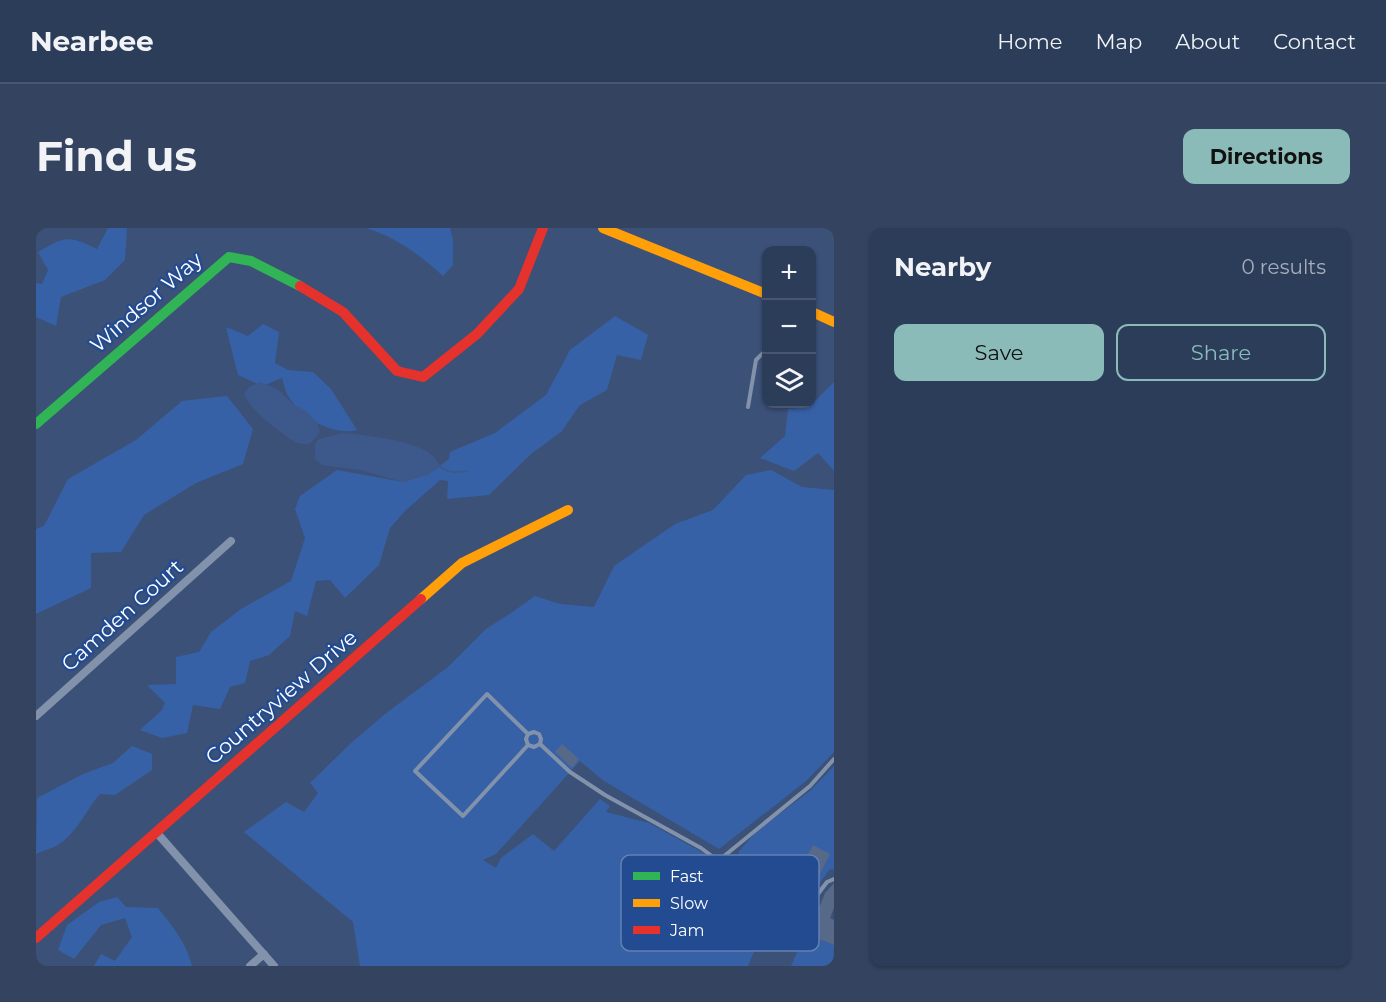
<!DOCTYPE html>
<meta charset="utf-8">
<style>
body{margin:0;font-family:Montserrat,sans-serif;background:#344460;color:#f1f3f6}
.controls{position:absolute;right:18px;top:18px;display:grid;overflow:hidden;border-radius:12px;box-shadow:0 2px 4px #0004}
.controls button{width:54px;height:54px;display:grid;place-items:center;padding:0;border:0;border-bottom:2px solid #485670;background:#2c3d5a;color:#f1f3f6;font:30px sans-serif}
.list{margin:0;padding:0;list-style:none}
h2{display:flex;justify-content:space-between;align-items:center;height:78px;margin:0;padding:0 24px;font-size:26px}
h2 small{font-size:20px;font-weight:400;color:#a6aebb}
.actions{display:flex;gap:12px;padding:18px 24px}
.actions a{flex:1;padding:14px 0;border:2px solid #8bbbb9;border-radius:12px;text-align:center;font-size:21px;color:#8bbbb9}
.actions .main{background:#8bbbb9;color:#111}
.icon{flex:none;width:33px;height:33px;fill:none;stroke:currentColor;stroke-width:2;stroke-linecap:round;stroke-linejoin:round}
.map{position:relative;flex:none;width:798px;height:738px;overflow:hidden;border-radius:12px}
header{display:flex;align-items:center;gap:36px;box-sizing:border-box;height:84px;padding:0 30px;background:#2c3d5a;border-bottom:2px solid #485670}
header strong{font-size:28px}
nav{display:flex;gap:33px;margin-inline-start:auto;font-size:21px}
.intro{display:flex;align-items:center;justify-content:space-between;box-sizing:border-box;height:144px;padding:0 36px}
h1{margin:0;font-size:42px}
.button{padding:15px 27px;border-radius:12px;background:#8bbbb9;color:#111;font-size:21px;font-weight:700}
main{display:flex;gap:36px;padding:0 36px}
aside{flex:1;background:#2c3d5a;border-radius:12px;box-shadow:0 2px 4px #0004}
.map>svg:first-child{display:block}
.green{fill:#3761a7}
.water{fill:#3d598b}
.lines{fill:none;stroke-linecap:round;stroke-linejoin:round}
.stream{stroke:#3d598b;stroke-width:2}
.building{fill:#576988}
.lane{stroke:#8392ab;stroke-width:4}
.street{stroke:#8392ab;stroke-width:8}
.fast{stroke:#30b455;stroke-width:10}
.slow{stroke:#ff9f0a;stroke-width:10}
.jam{stroke:#e5322d;stroke-width:10}
.labels{text-anchor:middle;dominant-baseline:central;stroke-width:4.5;stroke-linejoin:round;paint-order:stroke}
.street-label{font-size:21px;fill:#fff;stroke:#224b91}
.key{fill:#224b91;stroke:#6481b2;stroke-width:1.5}
.key-label{font-size:16px;fill:#fff}
</style>
<header>
<strong>Nearbee</strong>
<nav><a>Home</a><a>Map</a><a>About</a><a>Contact</a></nav>
</header>
<div class="intro"><h1>Find us</h1><a class="button">Directions</a></div>
<main>
<div class="map">
<svg width="798" height="738" viewBox="0 0 798 738">
<rect width="100%" height="100%" fill="#3b5178"/>
<g class="green">
<path d="M72,0H91L89,32L69,52L25,69L20,98L0,89V55L6,56L12,42L2,24C29,8 33,7 61,21Z"/>
<path d="M330,0H414L417,12V37L407,48C384,27 360,9 330,0Z"/>
<path d="M579,88L612,107L605,132L581,127L571,162L544,177L525,204L495,226L453,267L411,271L412,253L404,252L370,282L354,300L343,337L309,370L294,352L280,353L271,388L259,383L254,408L233,427L214,433L209,455L194,459L184,481L157,477L151,505L126,510L104,502L126,482L129,475L111,457L140,456V429L163,424L175,404L205,381L255,353L269,310L259,281L264,268L301,242L367,254L393,246L413,231L414,224L459,205L510,167L534,122Z"/>
<path d="M227,96L243,104L239,135L252,142L277,144L295,161L321,202C296,208 266,190 252,168C249,163 248,156 246,150L226,158L202,147L190,99L212,108Z"/>
<path d="M798,154V243L782,225L758,243L724,230L749,208L752,181L773,179Z"/>
<path d="M191,168L217,201L207,236L160,255L108,287L85,324L55,325V360L0,386V301L8,298L32,251L100,212L146,173Z"/>
<path d="M735,242L766,259L798,262V524L770,553L683,621L568,553L544,533L460,626L447,632L460,640L465,630L497,606L518,623L564,571L574,578L570,584L613,595L682,633L708,658L698,680L709,685L720,681L731,692L712,738H324L317,694L208,604L250,574L268,584L282,565L274,555L314,516L349,486L412,439L450,401L475,385L499,368L524,376L558,379L578,338L639,296L677,282L710,247Z"/>
<path d="M96,518L116,526V542L79,567L64,566C50,582 41,605 22,617C16,621 7,622 0,626L1,570L47,546L77,535Z"/>
<path d="M798,538V642L794,641L761,686L755,688L746,686L748,679L740,673L718,669L700,642L703,623L720,604L775,562Z"/>
<path d="M81,669L90,679L122,680C137,699 150,714 156,738H58L65,726L79,733L96,709L89,690L65,697L38,731L22,722L31,697L63,674Z"/>
<path d="M768,708L781,714L783,711L798,717L797,738H755Z"/>
</g>
<g class="water">
<path d="M224,154L241,161L256,175L270,183L281,194L284,204L274,216C269,216 264,216 260,214C246,207 212,180 208,166L213,159Z"/>
<path d="M307,205C327,207 404,214 402,239L393,246L367,254L324,242L286,237L279,231V216L283,211Z"/>
</g>
<g class="lines">
<path class="stream" d="M401,236C411,245 418,245 431,243"/>
</g>
<g class="building">
<path d="M526,516L543,531L536,540L519,524Z"/>
<path d="M777,617L794,626L777,660L759,650Z"/>
<path d="M798,655V680L794,690L798,692V717L783,711L781,715L771,709L776,695L769,691L775,682L781,685L789,665Z"/>
</g>
<g class="lines">
<g class="lane">
<path d="M712,179L720,132L730,122"/>
<path d="M451,466L492,506L490,511L492,517L427,588L379,543Z"/>
<path d="M492,506L498,504L503,506L505,511L504,516"/>
<path d="M492,517L498,519L504,516L534,544L569,567L665,620L692,640L708,658L718,676L745,695H760L791,654L798,651"/>
<path d="M682,633L774,558L798,531"/>
</g>
<g class="street">
<path d="M0,488L195,313"/>
<path d="M121,605L238,738"/>
<path d="M214,738L228,726"/>
</g>
<path class="fast" d="M0,196L193,29L215,33L264,58"/>
<g class="slow">
<path d="M567,0L730,66"/>
<path d="M776,84L798,94"/>
<path d="M385,371L426,335L532,282"/>
</g>
<g class="jam">
<path d="M264,58L307,84L361,143L387,149L441,106L483,61L507,0"/>
<path d="M0,710L385,371"/>
</g>
</g>
<g class="labels">
<g class="street-label">
<text transform="translate(110 74) rotate(-41)">Windsor Way</text>
<text transform="translate(86 387) rotate(-42)">Camden Court</text>
<text transform="translate(245 469) rotate(-41)">Countryview Drive</text>
</g>
</g>
<rect x="585" y="627" width="198" height="96" rx="9" class="key"/>
<rect x="597" y="644" width="27" height="8" fill="#30b455"/>
<rect x="597" y="671" width="27" height="8" fill="#ff9f0a"/>
<rect x="597" y="698" width="27" height="8" fill="#e5322d"/>
<g class="key-label">
<text x="634" y="654">Fast</text>
<text x="634" y="681">Slow</text>
<text x="634" y="708">Jam</text>
</g>
</svg>
<div class="controls">
<button>+</button>
<button>−</button>
<button><svg class="icon" aria-label="layers" viewBox="0 0 24 24"><path d="M12 4l9 5-9 5-9-5zM3 14l9 5 9-5"/></svg></button>
</div>
</div>
<aside>
<h2>Nearby<small>0 results</small></h2>
<ul class="list">
</ul>
<div class="actions"><a class="main">Save</a><a>Share</a></div>
</aside>
</main>
